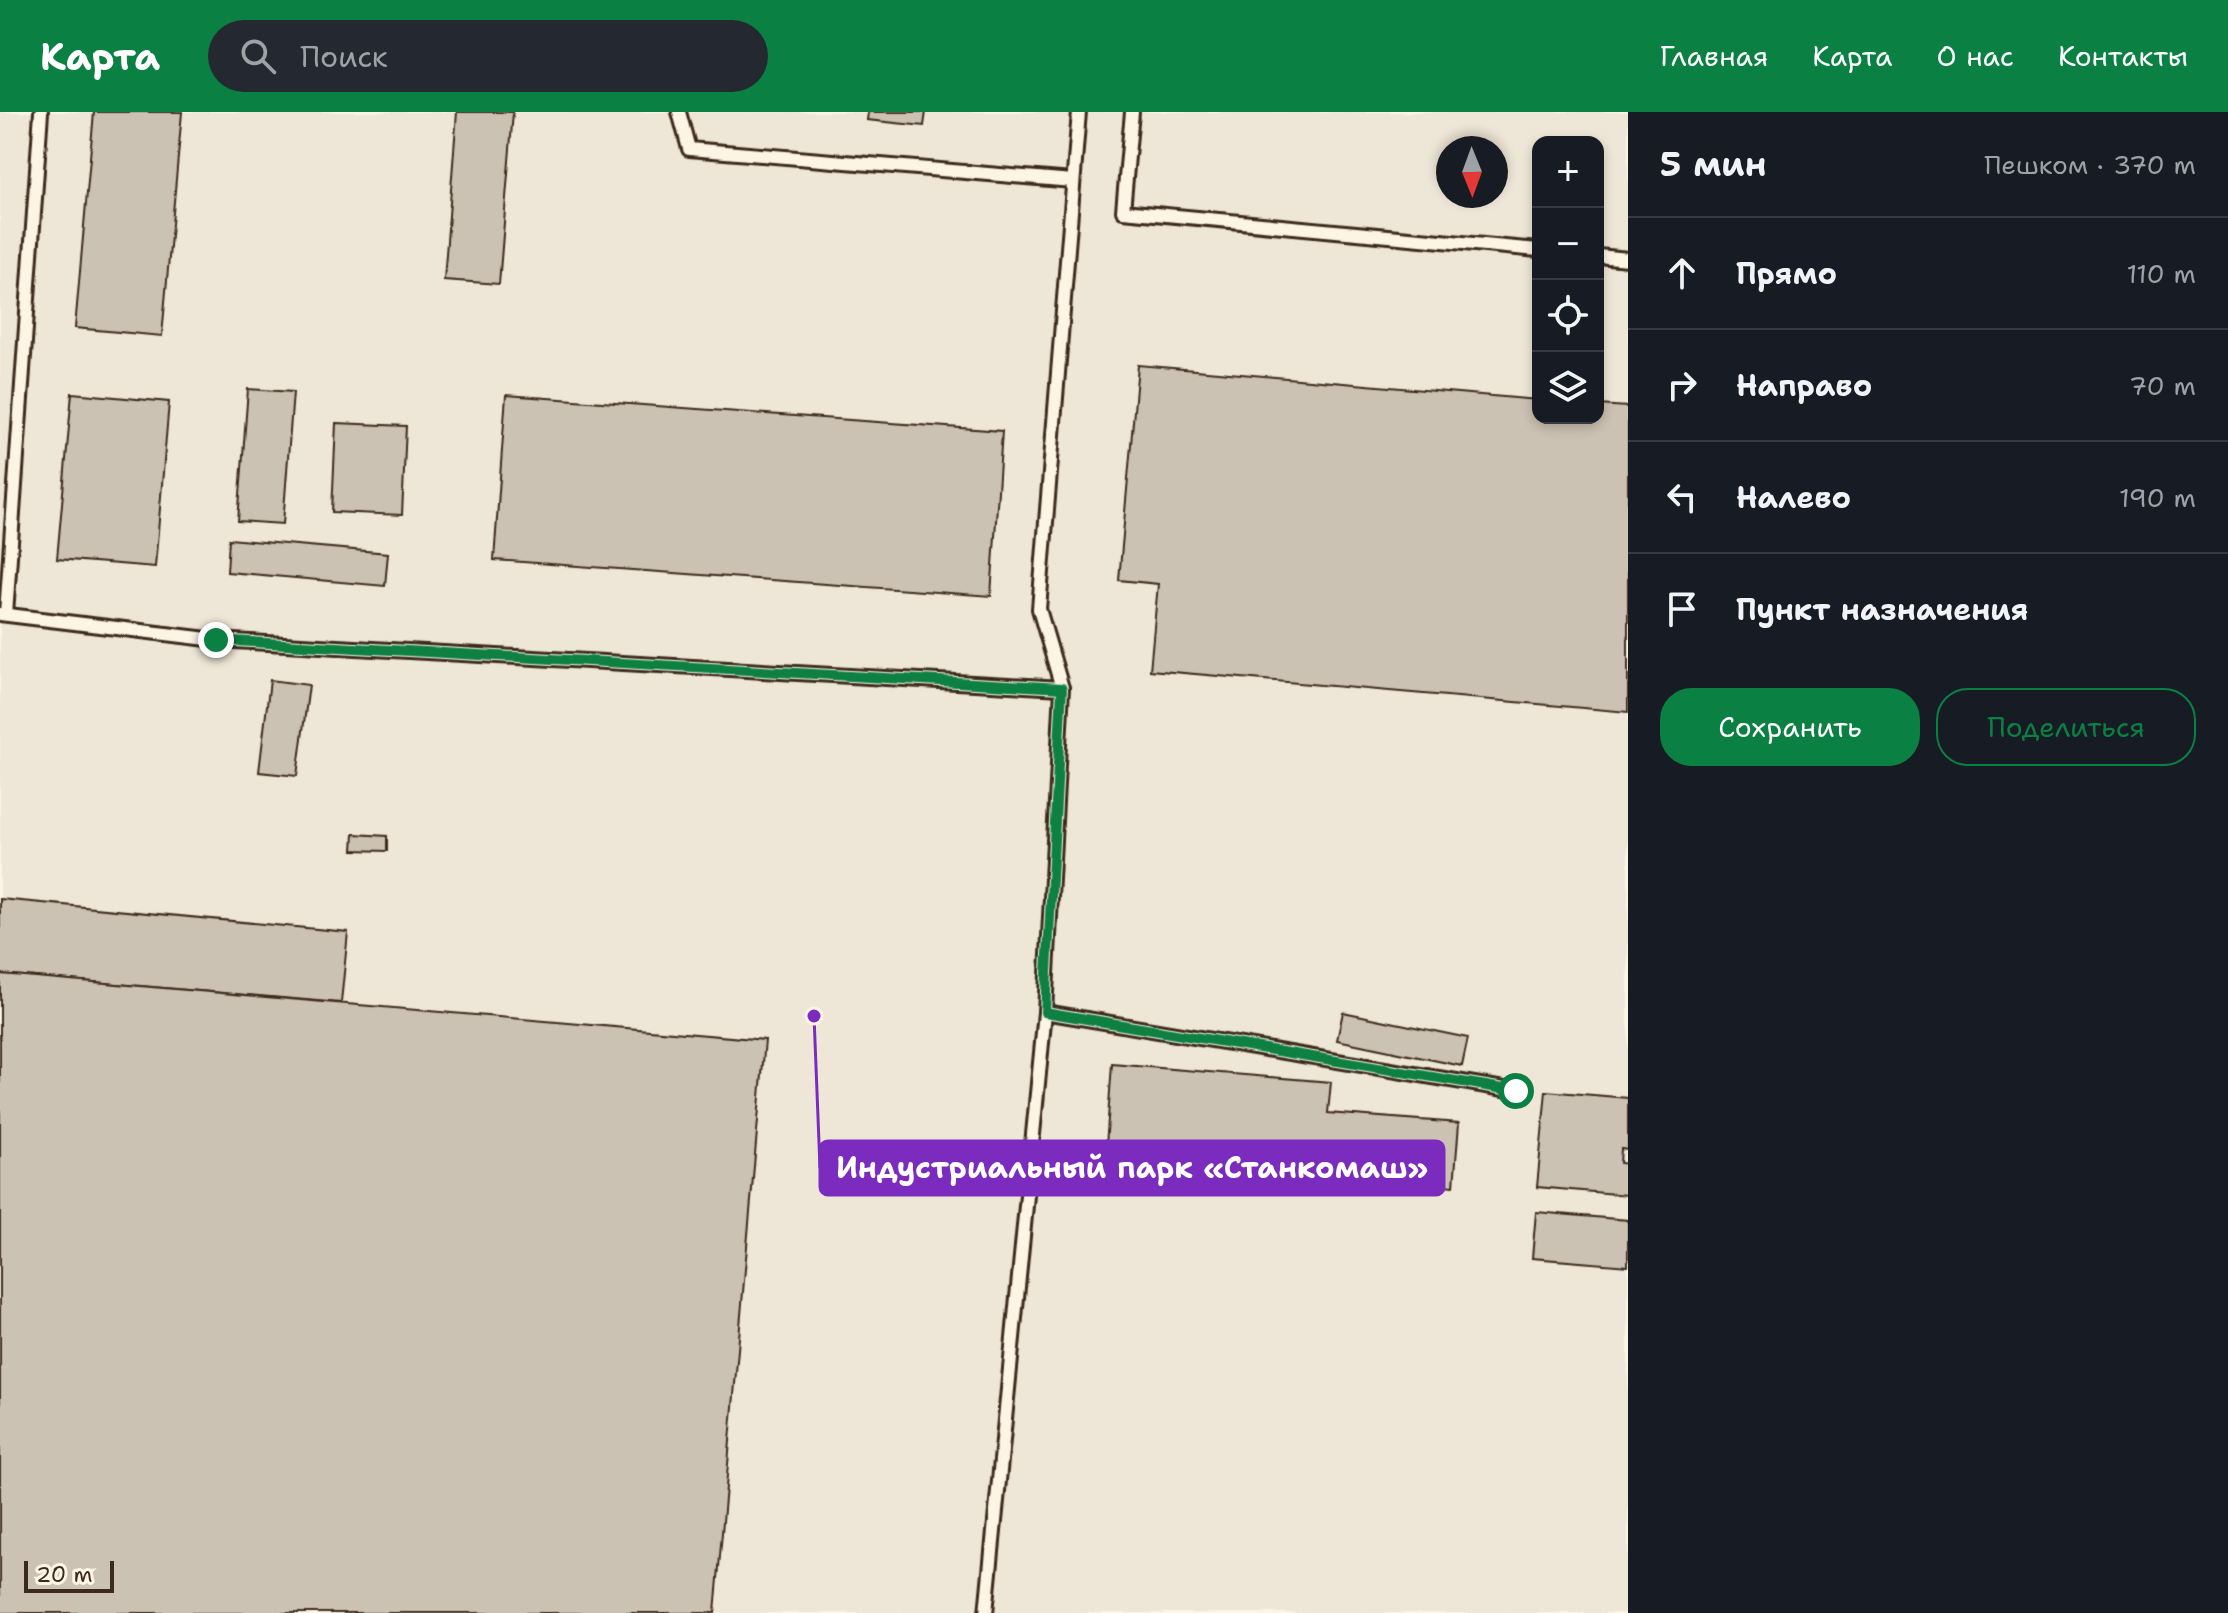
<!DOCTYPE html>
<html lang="ru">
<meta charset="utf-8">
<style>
body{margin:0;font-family:"Shantell Sans",sans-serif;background:#242831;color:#f1f3f6}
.controls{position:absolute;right:24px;top:24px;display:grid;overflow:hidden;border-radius:16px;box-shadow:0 4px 12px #0003}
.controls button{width:72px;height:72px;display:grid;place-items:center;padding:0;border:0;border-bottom:2px solid #363941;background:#171b24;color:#f1f3f6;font:40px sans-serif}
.compass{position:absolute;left:1436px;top:24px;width:72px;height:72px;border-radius:50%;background:#171b24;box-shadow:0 4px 12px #0003;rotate:179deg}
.scale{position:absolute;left:24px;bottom:20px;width:90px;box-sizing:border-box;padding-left:8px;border:4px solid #3b2a1e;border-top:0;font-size:22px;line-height:28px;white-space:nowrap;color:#3b2a1e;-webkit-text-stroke:6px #fcf5e5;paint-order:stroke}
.stop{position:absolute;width:24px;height:24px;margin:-18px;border:6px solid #0b8043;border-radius:50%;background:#fff}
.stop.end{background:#0b8043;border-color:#fff;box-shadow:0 2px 8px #0008}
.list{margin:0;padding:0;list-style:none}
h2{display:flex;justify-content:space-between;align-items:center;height:104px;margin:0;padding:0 32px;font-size:34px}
h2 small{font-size:26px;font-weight:400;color:#9ea1a6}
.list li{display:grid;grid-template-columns:52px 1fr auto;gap:24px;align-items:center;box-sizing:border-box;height:112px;padding:0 32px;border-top:2px solid #363941}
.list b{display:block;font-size:30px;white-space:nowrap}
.list em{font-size:26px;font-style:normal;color:#9ea1a6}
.actions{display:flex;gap:16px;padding:24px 32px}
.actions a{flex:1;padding:18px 0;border:2px solid #0b8043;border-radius:32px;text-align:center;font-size:28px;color:#0b8043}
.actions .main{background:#0b8043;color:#fff}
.icon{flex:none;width:44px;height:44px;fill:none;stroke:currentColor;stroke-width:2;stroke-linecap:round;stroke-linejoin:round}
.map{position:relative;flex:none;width:1628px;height:1501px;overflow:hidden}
header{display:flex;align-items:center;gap:48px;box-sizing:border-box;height:112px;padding:0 40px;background:#0b8043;color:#fff}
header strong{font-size:38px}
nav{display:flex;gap:44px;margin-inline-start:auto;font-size:28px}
.search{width:560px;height:72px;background:#242831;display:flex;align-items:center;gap:20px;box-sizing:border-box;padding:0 28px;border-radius:44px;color:#9ea1a6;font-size:30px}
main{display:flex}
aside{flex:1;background:#171b24}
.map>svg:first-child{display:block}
.built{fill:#eee6d6;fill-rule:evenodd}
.building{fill:#ccc2b3;stroke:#3b2a1e;stroke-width:2}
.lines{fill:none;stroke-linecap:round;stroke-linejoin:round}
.service-casing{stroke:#3b2a1e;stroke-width:18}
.service{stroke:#fcf5e5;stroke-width:12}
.route{stroke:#0b8043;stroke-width:10}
.leader{fill:none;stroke:#7b2cbf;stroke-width:3}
.callout-dot{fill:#7b2cbf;stroke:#fcf5e5;stroke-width:3}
.callout{fill:#7b2cbf;stroke:#7b2cbf;stroke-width:3}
.callout-label{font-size:30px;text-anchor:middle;font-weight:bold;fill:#fff}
</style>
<header>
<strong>Карта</strong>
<div class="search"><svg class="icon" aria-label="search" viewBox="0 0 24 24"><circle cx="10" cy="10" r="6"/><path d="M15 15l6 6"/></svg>Поиск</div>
<nav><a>Главная</a><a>Карта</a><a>О нас</a><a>Контакты</a></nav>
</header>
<main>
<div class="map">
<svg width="1628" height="1501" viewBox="0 0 1628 1501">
<rect width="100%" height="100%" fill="#fcf5e5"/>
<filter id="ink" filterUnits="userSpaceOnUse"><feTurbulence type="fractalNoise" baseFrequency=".0125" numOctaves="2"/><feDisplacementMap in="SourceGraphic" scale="16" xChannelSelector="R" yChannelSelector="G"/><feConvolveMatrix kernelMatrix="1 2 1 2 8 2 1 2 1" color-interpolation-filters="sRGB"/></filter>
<g filter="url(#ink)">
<path class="built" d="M0,0H1628V1501H0ZM1538,30H1598V306H1538ZM1448,36H1496V84H1448Z"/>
<g class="building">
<path d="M94,0H182L162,224L75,216Z"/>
<path d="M457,0H513L499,172L444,168Z"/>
<path d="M868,0H926L924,14L867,8Z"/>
<path d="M1138,253L1538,288V306H1598V293L1628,295V600L1150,558L1158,472L1119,468Z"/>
<path d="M248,277L293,280L283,412L238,409Z"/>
<path d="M72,281L169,290L155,455L57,447Z"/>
<path d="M506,283L1002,319L991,484L494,448Z"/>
<path d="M336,311L406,314L402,403L332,400Z"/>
<path d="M229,427L388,441L385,474L227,460Z"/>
<path d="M270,568L309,573L297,664L259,660Z"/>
<path d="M354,722L387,724V739L353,738Z"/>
<path d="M0,787L348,820L341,891L0,862Z"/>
<path d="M0,862L765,928L715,1501H0Z"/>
<path d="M1343,900L1468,926L1462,954L1337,928Z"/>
<path d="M1112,952L1331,970L1328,1001L1459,1011L1454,1074L1187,1052L1189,1040L1106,1034Z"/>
<path d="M1546,979L1628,986V1038L1621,1037L1620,1051L1628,1052L1627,1083L1537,1075Z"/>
<path d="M1536,1100L1628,1108V1154L1532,1146Z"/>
</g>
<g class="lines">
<defs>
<g id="service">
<path d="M679,0L689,37L1073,69"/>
<path d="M1132,0L1123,99L1538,138"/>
<path d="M1598,144L1628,147"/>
<path d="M0,502L216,528L1062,576"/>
<path d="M6,502L41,0"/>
<path d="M1045,900L1516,979"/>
<path d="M986,1501L1045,900L1062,576L1039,497L1079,0"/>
</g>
</defs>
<use href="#service" class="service-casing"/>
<use href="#service" class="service"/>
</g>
</g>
<g class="lines" filter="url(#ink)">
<path class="route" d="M216,528L1062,576L1045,900L1516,979"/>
</g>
<path class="leader" d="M814 904L820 1056"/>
<circle class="callout-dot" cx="814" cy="904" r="8"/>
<rect class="callout" x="820" y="1029" width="624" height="54" rx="8"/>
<g class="callout-label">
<text x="1132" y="1066">Индустриальный парк «Станкомаш»</text>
</g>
</svg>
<div class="controls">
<button>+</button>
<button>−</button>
<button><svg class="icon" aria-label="locate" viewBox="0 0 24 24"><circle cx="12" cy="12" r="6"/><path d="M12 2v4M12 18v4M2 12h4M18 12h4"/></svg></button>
<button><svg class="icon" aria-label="layers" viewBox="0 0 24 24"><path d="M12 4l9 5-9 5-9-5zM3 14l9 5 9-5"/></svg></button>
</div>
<svg class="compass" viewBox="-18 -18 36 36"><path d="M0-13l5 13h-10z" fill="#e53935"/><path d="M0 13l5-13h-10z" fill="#9ea1a6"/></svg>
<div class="scale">20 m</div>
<div class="stop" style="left:1516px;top:979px"></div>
<div class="stop end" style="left:216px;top:528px"></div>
</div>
<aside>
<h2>5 мин<small>Пешком · 370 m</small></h2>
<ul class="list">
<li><svg class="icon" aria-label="ahead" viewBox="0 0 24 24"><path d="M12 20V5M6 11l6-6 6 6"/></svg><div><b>Прямо</b></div><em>110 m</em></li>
<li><svg class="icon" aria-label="right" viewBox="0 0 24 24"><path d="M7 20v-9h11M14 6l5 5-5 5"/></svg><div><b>Направо</b></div><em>70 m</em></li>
<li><svg class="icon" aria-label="left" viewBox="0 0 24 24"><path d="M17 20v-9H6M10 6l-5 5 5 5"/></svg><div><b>Налево</b></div><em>190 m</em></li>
<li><svg class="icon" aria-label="arrive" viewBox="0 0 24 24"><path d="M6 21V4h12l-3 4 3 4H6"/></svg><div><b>Пункт назначения</b></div></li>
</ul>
<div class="actions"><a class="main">Сохранить</a><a>Поделиться</a></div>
</aside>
</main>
